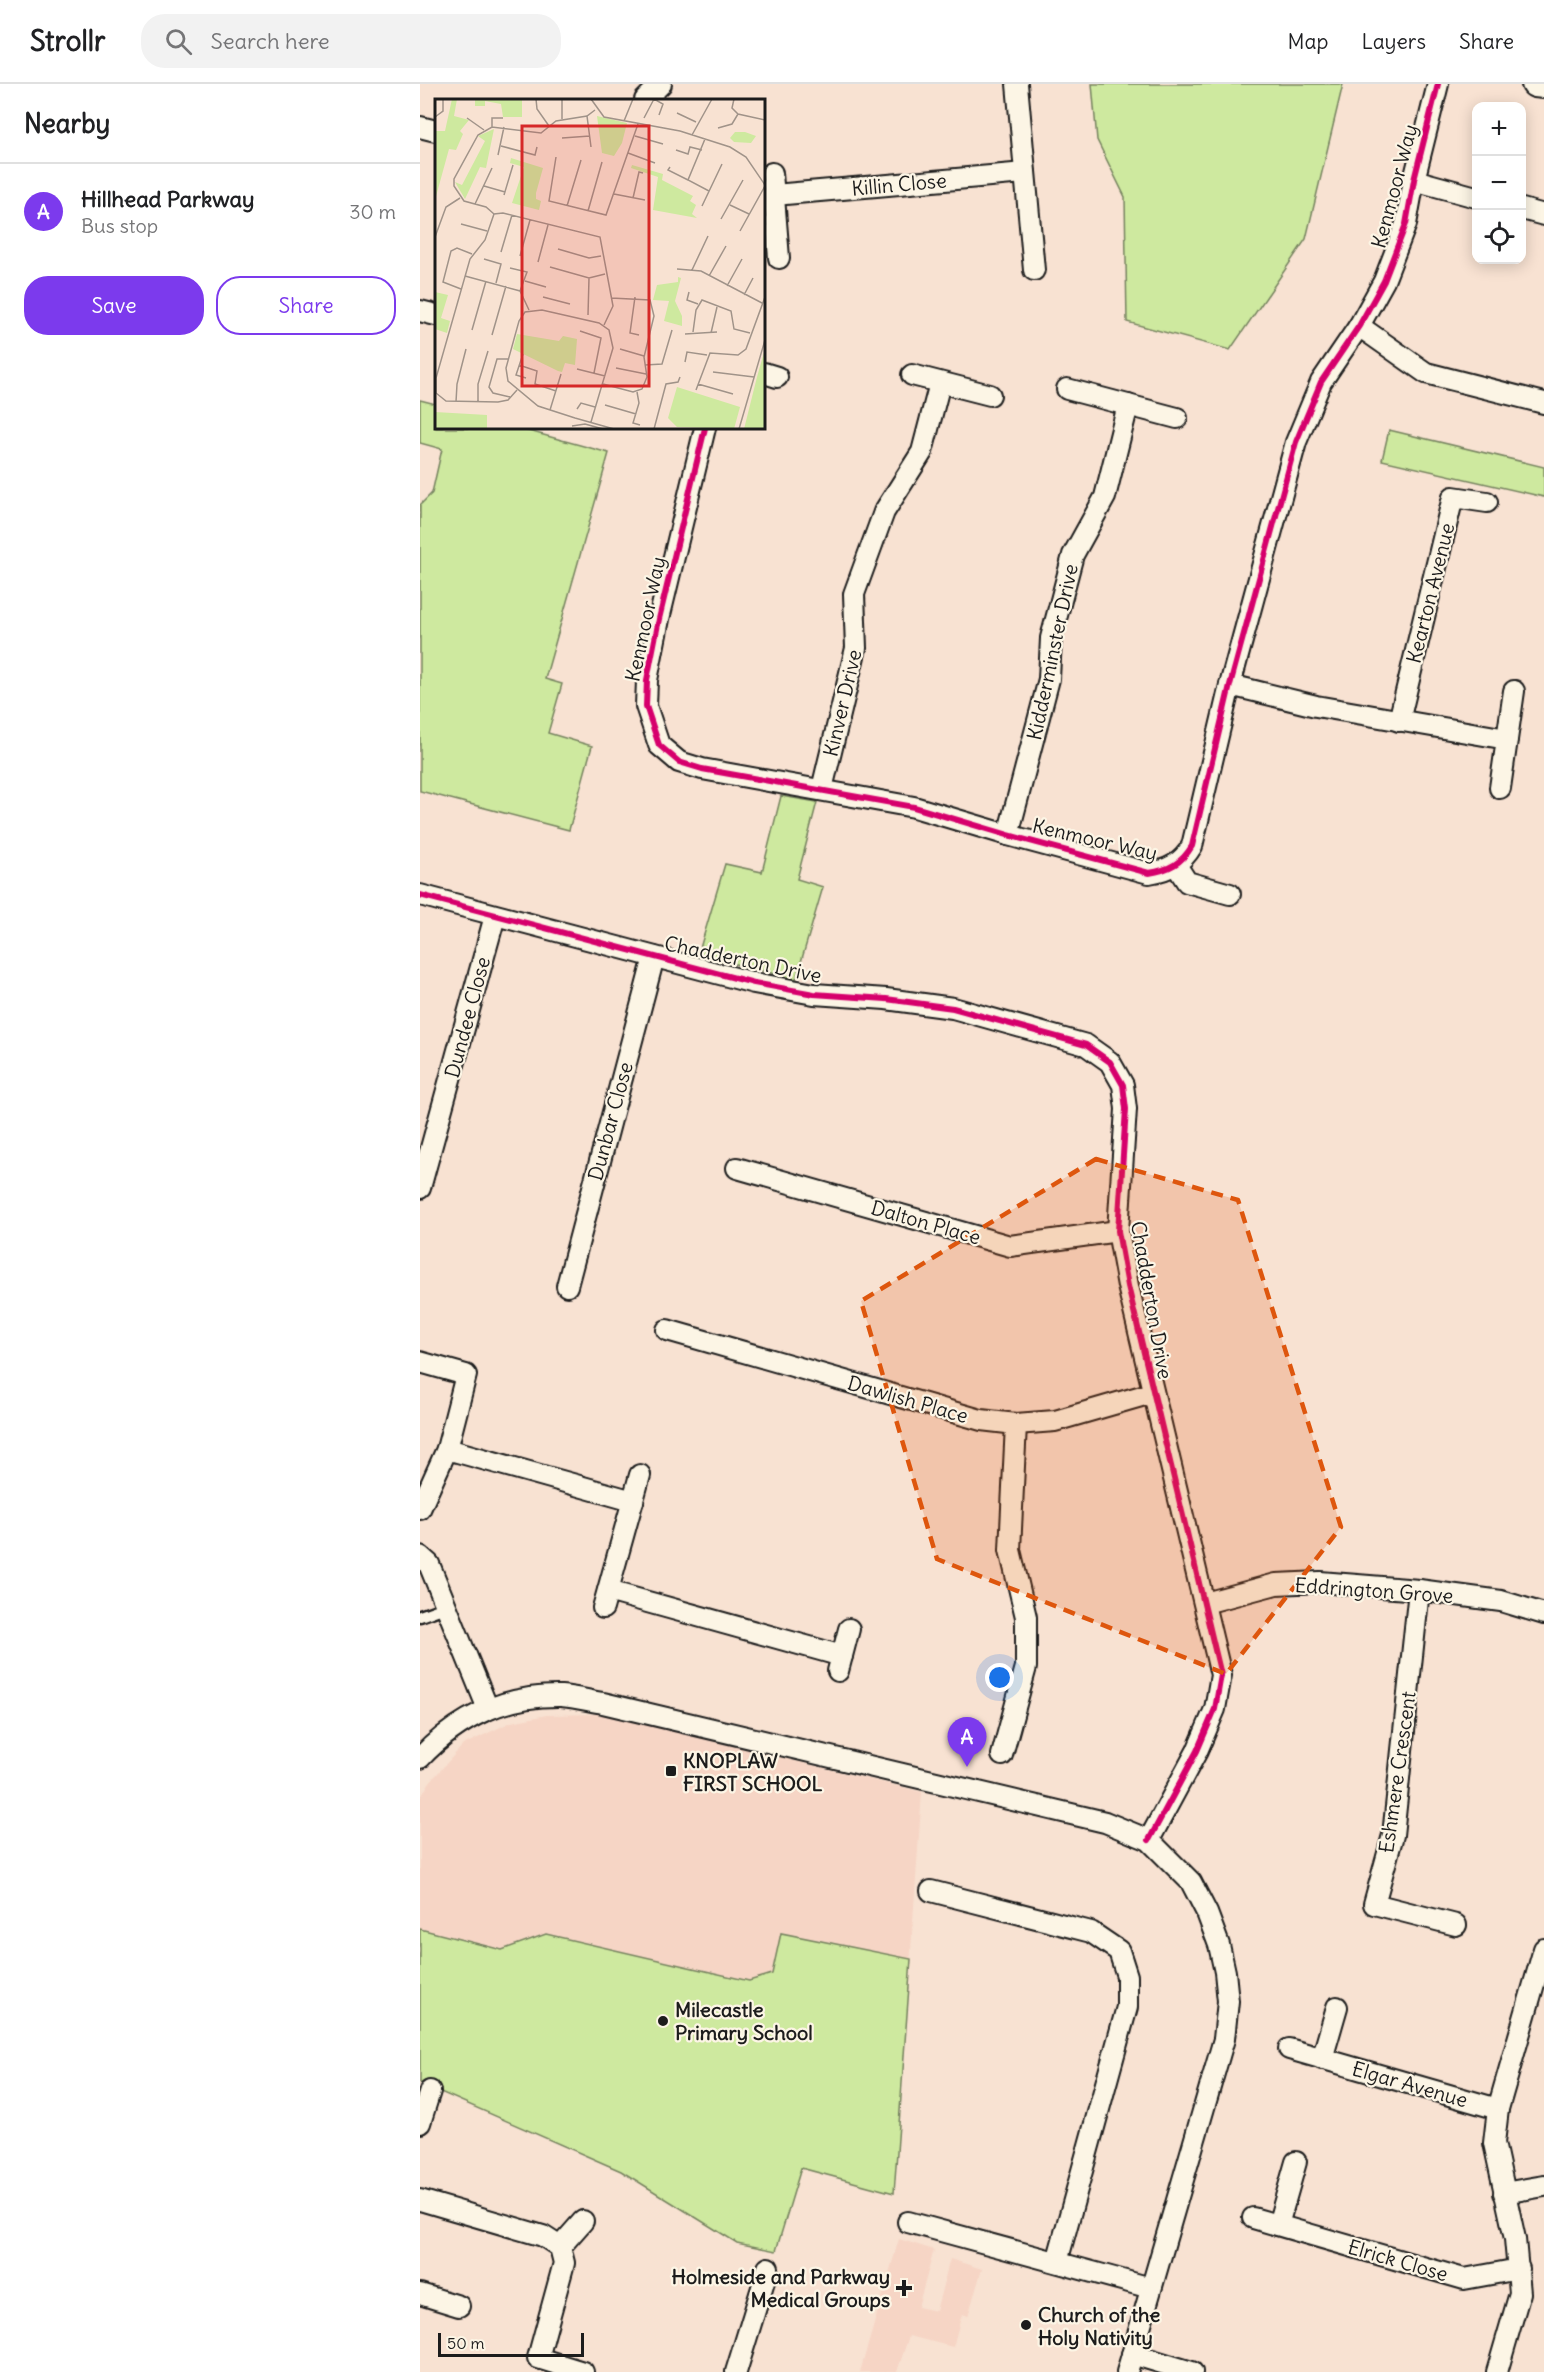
<!DOCTYPE html>
<meta charset="utf-8">
<style>
body{margin:0;font-family:Delius,sans-serif;background:#f2f2f2;color:#202124}
.controls{position:absolute;right:18px;top:18px;display:grid;overflow:hidden;border-radius:12px;box-shadow:0 3px 15px #0003}
.controls button{width:54px;height:54px;display:grid;place-items:center;padding:0;border:0;border-bottom:2px solid #e0e0e0;background:#fff;color:#202124;font:30px sans-serif}
.scale{position:absolute;left:18px;bottom:15px;width:146px;box-sizing:border-box;padding-left:6px;border:3px solid #1c1c1c;border-top:0;font-size:16px;line-height:21px;white-space:nowrap;color:#1c1c1c;-webkit-text-stroke:4px #fcf5e5;paint-order:stroke}
.you{position:absolute;left:580px;top:1594px;width:21px;height:21px;margin:-15px;border:4px solid #fff;border-radius:50%;background:#1a73e8;box-shadow:0 0 0 9px #1a73e833}
.badge{display:grid;place-items:center;width:39px;height:39px;border-radius:50%;background:#7c3aed;color:#fff;font-size:20px;font-weight:700}
.pin{position:absolute;translate:-50% -50px;filter:drop-shadow(0 2px 3px #0008)}
.pin::after{content:'';position:absolute;top:32px;width:21px;height:18px;background:inherit;clip-path:polygon(0 0,100% 0,50% 100%)}
.list{margin:0;padding:0;list-style:none}
h2{display:flex;justify-content:space-between;align-items:center;height:78px;margin:0;padding:0 24px;font-size:26px}
h2 small{font-size:20px;font-weight:400;color:#757577}
.list li{display:grid;grid-template-columns:39px 1fr auto;gap:18px;align-items:center;box-sizing:border-box;height:96px;padding:0 24px;border-top:2px solid #e0e0e0}
.list b{display:block;font-size:22px;white-space:nowrap}
.list p{margin:0;font-size:20px;white-space:nowrap;color:#757577}
.list em{font-size:20px;font-style:normal;color:#757577}
.actions{display:flex;gap:12px;padding:18px 24px}
.actions a{flex:1;padding:14px 0;border:2px solid #7c3aed;border-radius:24px;text-align:center;font-size:21px;color:#7c3aed}
.actions .main{background:#7c3aed;color:#fff}
.icon{flex:none;width:33px;height:33px;fill:none;stroke:currentColor;stroke-width:2;stroke-linecap:round;stroke-linejoin:round}
.map{position:relative;flex:none;width:1124px;height:2288px;overflow:hidden}
header{display:flex;align-items:center;gap:36px;box-sizing:border-box;height:84px;padding:0 30px;background:#fff;border-bottom:2px solid #e0e0e0}
header strong{font-size:28px}
nav{display:flex;gap:33px;margin-inline-start:auto;font-size:21px}
.search{width:420px;height:54px;background:#f2f2f2;display:flex;align-items:center;gap:15px;box-sizing:border-box;padding:0 21px;border-radius:24px;color:#757577;font-size:22px}
main{display:flex}
aside{flex:1;background:#fff}
.map>svg:first-child{display:block}
.built{fill:#f6d5c5}
.green{fill:#cee99f;stroke:#75825e;stroke-width:1.5}
.lines{fill:none;stroke-linecap:round;stroke-linejoin:round}
.service-casing{stroke:#1c1c1c;stroke-width:15}
.minor-casing{stroke:#1c1c1c;stroke-width:24}
.tertiary-casing{stroke:#1c1c1c;stroke-width:30}
.service{stroke:#fcf5e5;stroke-width:10}
.minor{stroke:#fcf5e5;stroke-width:20}
.tertiary{stroke:#fcf5e5;stroke-width:26}
.cycleway-casing{stroke:#fcf5e5;stroke-width:10}
.cycleway{stroke:#d6006c;stroke-width:6}
.marked{fill:#de560d;fill-opacity:0.2;stroke:#de560d;stroke-width:4.5;stroke-dasharray:12 8;stroke-linejoin:round}
.poi-dot{fill:#1c1c1c;stroke:#fcf5e5;stroke-width:2}
.labels{text-anchor:middle;dominant-baseline:central;stroke-width:4.5;stroke-linejoin:round;paint-order:stroke}
.street-label{font-size:20px;fill:#1c1c1c;stroke:#fcf5e5}
.poi-label{font-size:20px;font-weight:bold;fill:#1c1c1c;stroke:#fcf5e5;text-anchor:start}
.inset-road{fill:none;stroke:#a09389;stroke-width:1.5}
.view{fill:#d62828;fill-opacity:0.15;stroke:#d62828;stroke-width:3}
.inset-edge{fill:none;stroke:#1c1c1c;stroke-width:3}
</style>
<header>
<strong>Strollr</strong>
<div class="search"><svg class="icon" aria-label="search" viewBox="0 0 24 24"><circle cx="10" cy="10" r="6"/><path d="M15 15l6 6"/></svg>Search here</div>
<nav><a>Map</a><a>Layers</a><a>Share</a></nav>
</header>
<main>
<aside>
<h2>Nearby<small></small></h2>
<ul class="list">
<li><span class="badge">A</span><div><b>Hillhead Parkway</b><p>Bus stop</p></div><em>30 m</em></li>
</ul>
<div class="actions"><a class="main">Save</a><a>Share</a></div>
</aside>
<div class="map">
<svg width="1124" height="2288" viewBox="0 0 1124 2288">
<rect width="100%" height="100%" fill="#f8e2d2"/>
<filter id="ink" filterUnits="userSpaceOnUse"><feTurbulence type="fractalNoise" baseFrequency=".0167" numOctaves="2"/><feDisplacementMap in="SourceGraphic" scale="12" xChannelSelector="R" yChannelSelector="G"/><feConvolveMatrix kernelMatrix="1 2 1 2 8 2 1 2 1" color-interpolation-filters="sRGB"/></filter>
<g filter="url(#ink)">
<g class="built">
<path d="M183,1630L502,1708L474,2109L381,2084L356,2167L317,2159L201,2087L0,1999V1715L9,1699L43,1661L91,1638L127,1631Z"/>
<path d="M479,2155L514,2166L498,2223L516,2227L530,2175L562,2185L548,2232L542,2230L533,2263L489,2252L477,2288H440Z"/>
</g>
<g class="green">
<path d="M672,0H923L886,155L810,266L707,238L705,113L677,56Z"/>
<path d="M0,316L16,320V344H98L189,369L125,595L142,600L128,649L172,662L149,746L0,707V421L12,409L22,365L0,359Z"/>
<path d="M969,346L1124,383V413L962,376Z"/>
<path d="M361,712L397,718L377,795L403,803L376,895L278,871L305,780L342,788Z"/>
<path d="M0,1845L82,1866L126,1850L329,1897L352,1890L361,1849L491,1875L474,2109L381,2084L356,2167L317,2159L201,2087L0,1999Z"/>
</g>
<g class="lines">
<defs>
<path id="service" d="M0,1532L25,1523"/>
<g id="minor">
<path d="M597,0L614,186"/>
<path d="M225,16L241,0"/>
<path d="M0,43L16,47"/>
<path d="M352,89L359,174"/>
<path d="M994,96L1056,113"/>
<path d="M354,111L605,89"/>
<path d="M1102,125L1124,131"/>
<path d="M0,227L16,231"/>
<path d="M939,242L1006,289L1124,319"/>
<path d="M344,289L357,293"/>
<path d="M492,291L570,311"/>
<path d="M647,305L757,334"/>
<path d="M285,344L239,535L227,596L226,622L239,661L259,678L282,685L494,723L588,751L729,789C749,786 762,779 772,762L810,601L876,358L901,298L939,242L964,197L986,140L994,96L1018,0"/>
<path d="M810,601L896,622L1087,655"/>
<path d="M979,637L1033,413L1067,418"/>
<path d="M1080,704L1094,607"/>
<path d="M402,705L436,564L434,510L464,428L502,368L520,299"/>
<path d="M588,751L629,595L631,554L653,471L685,413L708,321"/>
<path d="M756,781L767,798L810,810"/>
<path d="M0,811L334,899L394,910L466,915L533,924L666,961L690,978L703,1001L706,1025L698,1147L708,1202L801,1591L795,1625L777,1667L729,1756"/>
<path d="M317,1084L590,1162L698,1147"/>
<path d="M0,1104L75,832"/>
<path d="M147,1202L234,873"/>
<path d="M247,1246L561,1336L596,1340L635,1337L732,1309"/>
<path d="M0,1278L46,1291L27,1365L0,1425"/>
<path d="M27,1365L213,1417"/>
<path d="M0,1472L9,1480L68,1625"/>
<path d="M999,1506L973,1751L954,1820L1036,1841"/>
<path d="M188,1507L422,1572"/>
<path d="M785,1519L856,1500L900,1498L999,1506L1081,1517L1124,1530"/>
<path d="M183,1524L220,1391"/>
<path d="M418,1587L429,1545"/>
<path d="M582,1671L606,1583V1533L590,1466L596,1340"/>
<path d="M0,1674C39,1633 84,1611 141,1612C155,1613 170,1617 183,1619L685,1738L729,1756L771,1798L787,1829L799,1861L805,1888L808,1917L804,1955L707,2288"/>
<path d="M511,1807L671,1848L699,1867L707,1892V1923L637,2178"/>
<path d="M869,1965L1078,2025"/>
<path d="M902,1975L917,1923"/>
<path d="M0,2039L10,2007"/>
<path d="M1084,2109L1124,2102"/>
<path d="M0,2116L123,2152L140,2163L144,2179L118,2274L163,2288"/>
<path d="M833,2134L1044,2195L1099,2185"/>
<path d="M488,2138L731,2204"/>
<path d="M858,2141L876,2078"/>
<path d="M140,2163L163,2137"/>
<path d="M0,2210L39,2222"/>
<path d="M712,2270L772,2288"/>
<path d="M316,2288L348,2184"/>
<path d="M1077,2288L1100,2209L1095,2155L1074,2059L1078,2025L1124,1865"/>
</g>
<path id="tertiary" d="M1115,0L1124,1"/>
</defs>
<use href="#service" class="service-casing"/>
<use href="#minor" class="minor-casing"/>
<use href="#tertiary" class="tertiary-casing"/>
<use href="#service" class="service"/>
<use href="#minor" class="minor"/>
<use href="#tertiary" class="tertiary"/>
<defs>
<g id="cycleway">
<path d="M285,344L239,535L227,596L226,622L239,661L259,678L282,685L494,723L588,751L729,789C749,786 762,779 772,762L810,601L876,358L901,298L939,242L964,197L986,140L994,96L1018,0"/>
<path d="M0,811L334,899L394,910L466,915L533,924L666,961L690,978L703,1001L706,1025L698,1147L708,1202L801,1591L795,1625L777,1667L729,1756"/>
</g>
</defs>
<use href="#cycleway" class="cycleway-casing"/>
<use href="#cycleway" class="cycleway"/>
</g>
</g>
<path class="marked" d="M676,1075L818,1116L921,1443L806,1590L517,1475L441,1217Z"/>
<g class="poi-dot">
<rect x="245" y="1681" width="12" height="12" rx="3"/>
<circle cx="243" cy="1937" r="6"/>
<path d="M481 2195h6v6h6v6h-6v6h-6v-6h-6v-6h6z"/>
<circle cx="606" cy="2241" r="6"/>
</g>
<g class="labels">
<g class="street-label">
<text transform="translate(479 100) rotate(-5)">Killin Close</text>
<text transform="translate(974 102) rotate(-75)">Kenmoor Way</text>
<text transform="translate(1010 509) rotate(-76)">Kearton Avenue</text>
<text transform="translate(225 535) rotate(-78)">Kenmoor Way</text>
<text transform="translate(632 568) rotate(-78)">Kidderminster Drive</text>
<text transform="translate(422 619) rotate(-77)">Kinver Drive</text>
<text transform="translate(675 755) rotate(13)">Kenmoor Way</text>
<text transform="translate(323 875) rotate(12)">Chadderton Drive</text>
<text transform="translate(47 933) rotate(-75)">Dundee Close</text>
<text transform="translate(190 1037) rotate(-75)">Dunbar Close</text>
<text transform="translate(506 1138) rotate(16)">Dalton Place</text>
<text transform="translate(732 1216) rotate(80)">Chadderton Drive</text>
<text transform="translate(488 1315) rotate(16)">Dawlish Place</text>
<text transform="translate(954 1506) rotate(4)">Eddrington Grove</text>
<text transform="translate(977 1688) rotate(-82)">Eshmere Crescent</text>
<text transform="translate(990 2000) rotate(16)">Elgar Avenue</text>
<text transform="translate(978 2176) rotate(16)">Elrick Close</text>
</g>
<g class="poi-label">
<text x="263" y="1676">KNOPLAW<tspan x="263" dy="23">FIRST SCHOOL</tspan></text>
<text x="255" y="1925">Milecastle<tspan x="255" dy="23">Primary School</tspan></text>
<text x="470" y="2192" text-anchor="end">Holmeside and Parkway<tspan x="470" dy="23">Medical Groups</tspan></text>
<text x="618" y="2230">Church of the<tspan x="618" dy="23">Holy Nativity</tspan></text>
</g>
</g>
<g transform="translate(15 15)">
<rect width="330" height="330" fill="#f8e2d2"/>
<path d="M17,0H22L19,17L34,21L25,32L28,35L21,51L14,50L0,101V32H10ZM40,0H87V18H68L66,5L50,2V7H40ZM162,17L192,24L187,44L179,57L167,54ZM59,30L51,69L45,68L30,100L20,83L27,86L50,42L43,37ZM300,33H310L321,37L316,44L299,43L295,39ZM76,59L108,69L101,94V100L106,102L104,111L77,104L89,68L75,64ZM197,66L228,75L227,81L258,97L255,102L261,106L257,115L262,119L218,111L223,78L196,69ZM243,178L246,179L240,202L247,217V227L229,222L234,202L218,201L222,186L243,183ZM0,193L13,196L6,219L15,222L12,234L0,230ZM82,235L124,242L128,237L142,240L140,266L130,264L127,273L123,272L78,250ZM330,250V330H309L322,278ZM242,288L305,308L299,330L242,328L233,319ZM0,313L52,316V330H0Z" fill="#cee99f"/>
<path class="inset-road" d="M101,0L102,10L114,27M127,0V20M156,0L169,18L245,32L295,48L311,58L330,86M219,0L228,5L224,16M299,0L297,9L303,15L330,21M242,14L261,23M152,17L156,48M0,18L8,12V0M32,19L49,31M209,19L219,0M189,22L198,0M57,28V19H68M283,29L297,25L303,15M257,36L277,0M200,37L228,45M127,39L155,37M270,40L253,81L274,92M66,47L100,56L102,48M241,51L253,55L255,48L267,51M193,54L220,64M63,56L69,28M121,58L114,102L171,116L203,25M235,68L233,71L253,81M49,87L70,93M179,95L210,101M69,96L78,66M198,99L204,73L208,74M40,105L57,69M295,106L314,115M132,107L146,61M267,107L287,65M153,112L167,63M59,115L51,108L29,102L19,87V80L43,36L57,28L106,34L121,22L152,17L160,11M286,120L308,81M26,125L52,132M305,132L330,87M0,138L11,108L25,99M123,150L154,159L166,157M66,153L77,116M85,157L95,121M49,160L66,165L61,184M103,163L113,126M115,168L154,179L170,175M75,169L92,173L85,192M242,170L266,172L327,204M257,171L273,137M30,177L85,192L94,211M274,177L291,147M90,182L111,188M292,187L307,160M26,190L8,183L16,152L22,149L37,155M254,193L252,201L263,205M309,196L318,179M108,198L135,205M200,198L195,234L204,236M153,216L154,179M37,231L51,182M145,232L166,239L159,274M258,233L261,211L267,201L296,212L299,230L315,234M276,234L282,208M250,235L282,233M57,236L71,187M185,250L209,257M88,255L81,276L91,279M73,260H62L54,288L58,294L75,298M250,263L252,253L272,256M84,266L102,272L100,285L121,292M210,266L227,265L237,231M181,269L211,275M142,270L170,277M278,273L319,278M168,285L198,293L207,290L212,278L209,258L219,217L215,201L176,199M263,285L298,295M82,291L73,301L63,303L11,302L1,294V279L35,160L50,141L59,115L68,114L165,138L178,207L169,226M261,291L275,254L303,256L311,250L330,198M202,293L204,304L198,324L205,326M21,303L22,285L31,250M43,303V285L53,252M170,306L201,315M142,310L146,304L160,308M115,311L126,275M156,323L178,249L174,231L164,224L107,211L90,213L84,222L71,269L73,282L103,307L140,319L179,330M137,327L150,325L168,330M219,330L231,285L243,283L245,278M304,330L330,241"/>
<path class="view" d="M87,27H214V287H87Z"/>
<rect width="330" height="330" class="inset-edge"/>
</g>
</svg>
<div class="controls">
<button>+</button>
<button>−</button>
<button><svg class="icon" aria-label="locate" viewBox="0 0 24 24"><circle cx="12" cy="12" r="6"/><path d="M12 2v4M12 18v4M2 12h4M18 12h4"/></svg></button>
</div>
<div class="scale">50 m</div>
<div class="you"></div>
<div class="pin badge" style="left:547px;top:1683px">A</div>
</div>
</main>
